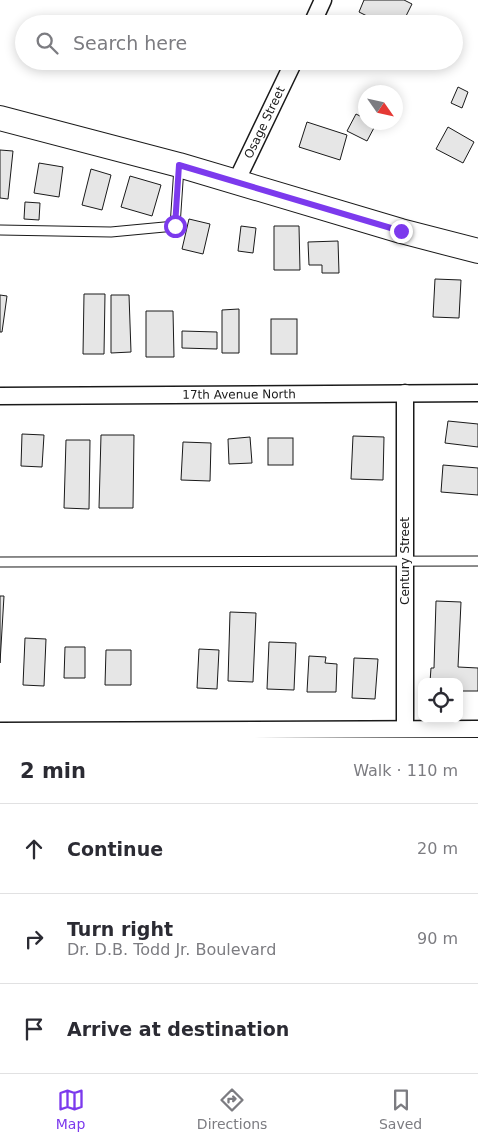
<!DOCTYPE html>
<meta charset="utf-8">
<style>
body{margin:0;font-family:"DejaVu Sans",sans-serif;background:#f7f7f7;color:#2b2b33}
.controls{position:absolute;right:15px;bottom:15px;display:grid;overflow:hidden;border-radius:10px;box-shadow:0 2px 12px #0003}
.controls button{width:45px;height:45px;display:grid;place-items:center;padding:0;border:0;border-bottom:1px solid #e1e1e2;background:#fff;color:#2b2b33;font:25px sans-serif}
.compass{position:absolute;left:358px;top:85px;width:45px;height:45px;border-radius:50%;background:#fff;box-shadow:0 2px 12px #0003;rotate:124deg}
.stop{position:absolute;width:15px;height:15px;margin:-11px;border:4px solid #7c3aed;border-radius:50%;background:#fff}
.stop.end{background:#7c3aed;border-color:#fff;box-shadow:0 1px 5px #0008}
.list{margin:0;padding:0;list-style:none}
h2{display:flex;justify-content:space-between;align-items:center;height:65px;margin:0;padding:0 20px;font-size:21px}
h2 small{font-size:16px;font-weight:400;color:#7c7c81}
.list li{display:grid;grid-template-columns:32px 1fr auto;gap:15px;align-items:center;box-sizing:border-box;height:90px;padding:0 20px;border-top:1px solid #e1e1e2}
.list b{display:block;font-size:19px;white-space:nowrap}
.list p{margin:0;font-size:16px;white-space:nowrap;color:#7c7c81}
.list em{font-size:16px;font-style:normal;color:#7c7c81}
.icon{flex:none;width:28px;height:28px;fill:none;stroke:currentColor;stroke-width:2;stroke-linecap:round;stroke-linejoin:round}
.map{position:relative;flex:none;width:478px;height:738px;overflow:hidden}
.search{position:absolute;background:#fff;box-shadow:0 2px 12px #0003;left:15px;right:15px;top:15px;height:55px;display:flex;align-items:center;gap:12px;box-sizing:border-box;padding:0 18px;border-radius:28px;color:#7c7c81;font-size:19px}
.sheet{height:335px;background:#fff}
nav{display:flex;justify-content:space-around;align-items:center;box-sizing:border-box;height:70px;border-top:1px solid #e1e1e2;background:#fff;font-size:14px;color:#7c7c81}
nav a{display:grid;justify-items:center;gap:2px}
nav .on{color:#7c3aed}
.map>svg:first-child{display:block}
.building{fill:#e6e6e6;stroke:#1a1a1a}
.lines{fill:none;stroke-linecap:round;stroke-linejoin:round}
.service-casing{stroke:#1a1a1a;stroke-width:11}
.minor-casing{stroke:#1a1a1a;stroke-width:19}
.secondary-casing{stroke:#1a1a1a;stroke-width:26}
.service{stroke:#fff;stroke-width:9}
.minor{stroke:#fff;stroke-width:16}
.secondary{stroke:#fff;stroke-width:24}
.route{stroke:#7c3aed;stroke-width:6}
.labels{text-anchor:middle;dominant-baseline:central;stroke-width:4;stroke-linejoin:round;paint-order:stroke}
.street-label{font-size:12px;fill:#1a1a1a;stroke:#fff}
</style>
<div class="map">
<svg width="478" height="738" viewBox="0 0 478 738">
<rect width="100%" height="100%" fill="#fff"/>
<g class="building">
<path d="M364,0H404L412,4L402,24H383L359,12Z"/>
<path d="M458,87L468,92L462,108L451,103Z"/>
<path d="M356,114L366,119V122L376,124L367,141L347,131Z"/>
<path d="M307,122L347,135L340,160L299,147Z"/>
<path d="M448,127L474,142L463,163L436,149Z"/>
<path d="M0,150L13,151L8,199L0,198Z"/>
<path d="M39,163L63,167L59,197L34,193Z"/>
<path d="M91,169L111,175L102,210L82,205Z"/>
<path d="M130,176L161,185L152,216L121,207Z"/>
<path d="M25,202L40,203L39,220L24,219Z"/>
<path d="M189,219L210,224L203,254L182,249Z"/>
<path d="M241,226L256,228L253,253L238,251Z"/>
<path d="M274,226H299L300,270H274Z"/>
<path d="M338,241L339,273H322V265H309L308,242Z"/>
<path d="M435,279L461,280L459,318L433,317Z"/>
<path d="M84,294H105L104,354H83Z"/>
<path d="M0,295L7,296L2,332H0Z"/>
<path d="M111,295H129L131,352L111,353Z"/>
<path d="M239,309V353H222V310Z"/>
<path d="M146,311H173L174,357H146Z"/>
<rect x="271" y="319" width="26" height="35"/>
<path d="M182,331L217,332V349L182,348Z"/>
<path d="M448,421L478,424V447L445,443Z"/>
<path d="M22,434L44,435L42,467L21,466Z"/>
<path d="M101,435H134L133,508H99Z"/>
<path d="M353,436L384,437L383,480L351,479Z"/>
<path d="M250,437L252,463L229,464L228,439Z"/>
<rect x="268" y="438" width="25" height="27"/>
<path d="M66,440H90L89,509L64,508Z"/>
<path d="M183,442L211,443L210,481L181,480Z"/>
<path d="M443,465L478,468V495L441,492Z"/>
<path d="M0,596H4L0,663Z"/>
<path d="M436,601L461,602L458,667L478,668V691H459V682H430L431,668H434Z"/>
<path d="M230,612L256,613L253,682L228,681Z"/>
<path d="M25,638L46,639L44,686L23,685Z"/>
<path d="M269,642L296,643L294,690L267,689Z"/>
<path d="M65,647H85V678H64Z"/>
<path d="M199,649L219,650L217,689L197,688Z"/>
<path d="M106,650H131V685H105Z"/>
<path d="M309,656L326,657L325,663L337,664L336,692H307Z"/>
<path d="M354,658L378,659L375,699L352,698Z"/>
</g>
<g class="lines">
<defs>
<g id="service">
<path d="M0,230L111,232L175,226L179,167"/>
<path d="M0,562L478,561"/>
</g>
<g id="minor">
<path d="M312,24L323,0"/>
<path id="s1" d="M236,182L294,61"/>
<path id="s2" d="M0,396L478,393"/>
<path d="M405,729V393"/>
<path d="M0,731L478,729"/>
</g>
<path id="secondary" d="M0,118L179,165L401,231L478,251"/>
</defs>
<use href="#service" class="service-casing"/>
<use href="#minor" class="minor-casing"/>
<use href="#secondary" class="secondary-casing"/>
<use href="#service" class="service"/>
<use href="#minor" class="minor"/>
<use href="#secondary" class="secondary"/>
</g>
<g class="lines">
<path class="route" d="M175,226L179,165L401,231"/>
</g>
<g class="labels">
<g class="street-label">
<text stroke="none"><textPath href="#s1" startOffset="66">Osage Street</textPath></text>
<text stroke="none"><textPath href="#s2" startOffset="239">17th Avenue North</textPath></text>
<text transform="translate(405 561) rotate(-90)">Century Street</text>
</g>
</g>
</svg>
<div class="controls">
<button><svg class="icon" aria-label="locate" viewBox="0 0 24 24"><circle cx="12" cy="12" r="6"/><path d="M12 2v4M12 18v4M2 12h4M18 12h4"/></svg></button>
</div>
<svg class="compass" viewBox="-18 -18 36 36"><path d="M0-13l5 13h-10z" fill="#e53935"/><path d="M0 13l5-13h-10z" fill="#7c7c81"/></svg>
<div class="stop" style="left:175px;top:226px"></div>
<div class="stop end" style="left:401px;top:231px"></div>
<div class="search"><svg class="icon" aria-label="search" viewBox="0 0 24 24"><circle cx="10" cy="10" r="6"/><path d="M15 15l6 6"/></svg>Search here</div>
</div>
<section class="sheet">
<h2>2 min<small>Walk · 110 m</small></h2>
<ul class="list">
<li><svg class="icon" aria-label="ahead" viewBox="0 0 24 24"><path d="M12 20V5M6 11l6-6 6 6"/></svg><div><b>Continue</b></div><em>20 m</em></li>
<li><svg class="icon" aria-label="right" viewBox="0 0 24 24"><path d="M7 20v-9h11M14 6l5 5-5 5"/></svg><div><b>Turn right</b><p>Dr. D.B. Todd Jr. Boulevard</p></div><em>90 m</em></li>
<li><svg class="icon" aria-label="arrive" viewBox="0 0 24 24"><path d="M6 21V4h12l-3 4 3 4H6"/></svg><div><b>Arrive at destination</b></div></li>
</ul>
</section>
<nav>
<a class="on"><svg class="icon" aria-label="map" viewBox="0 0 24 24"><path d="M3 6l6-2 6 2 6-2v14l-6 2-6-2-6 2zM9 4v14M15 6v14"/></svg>Map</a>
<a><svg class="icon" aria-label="directions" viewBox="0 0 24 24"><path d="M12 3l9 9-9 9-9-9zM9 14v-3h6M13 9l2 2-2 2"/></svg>Directions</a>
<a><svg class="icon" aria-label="saved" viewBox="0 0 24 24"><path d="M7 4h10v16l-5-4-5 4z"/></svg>Saved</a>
</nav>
